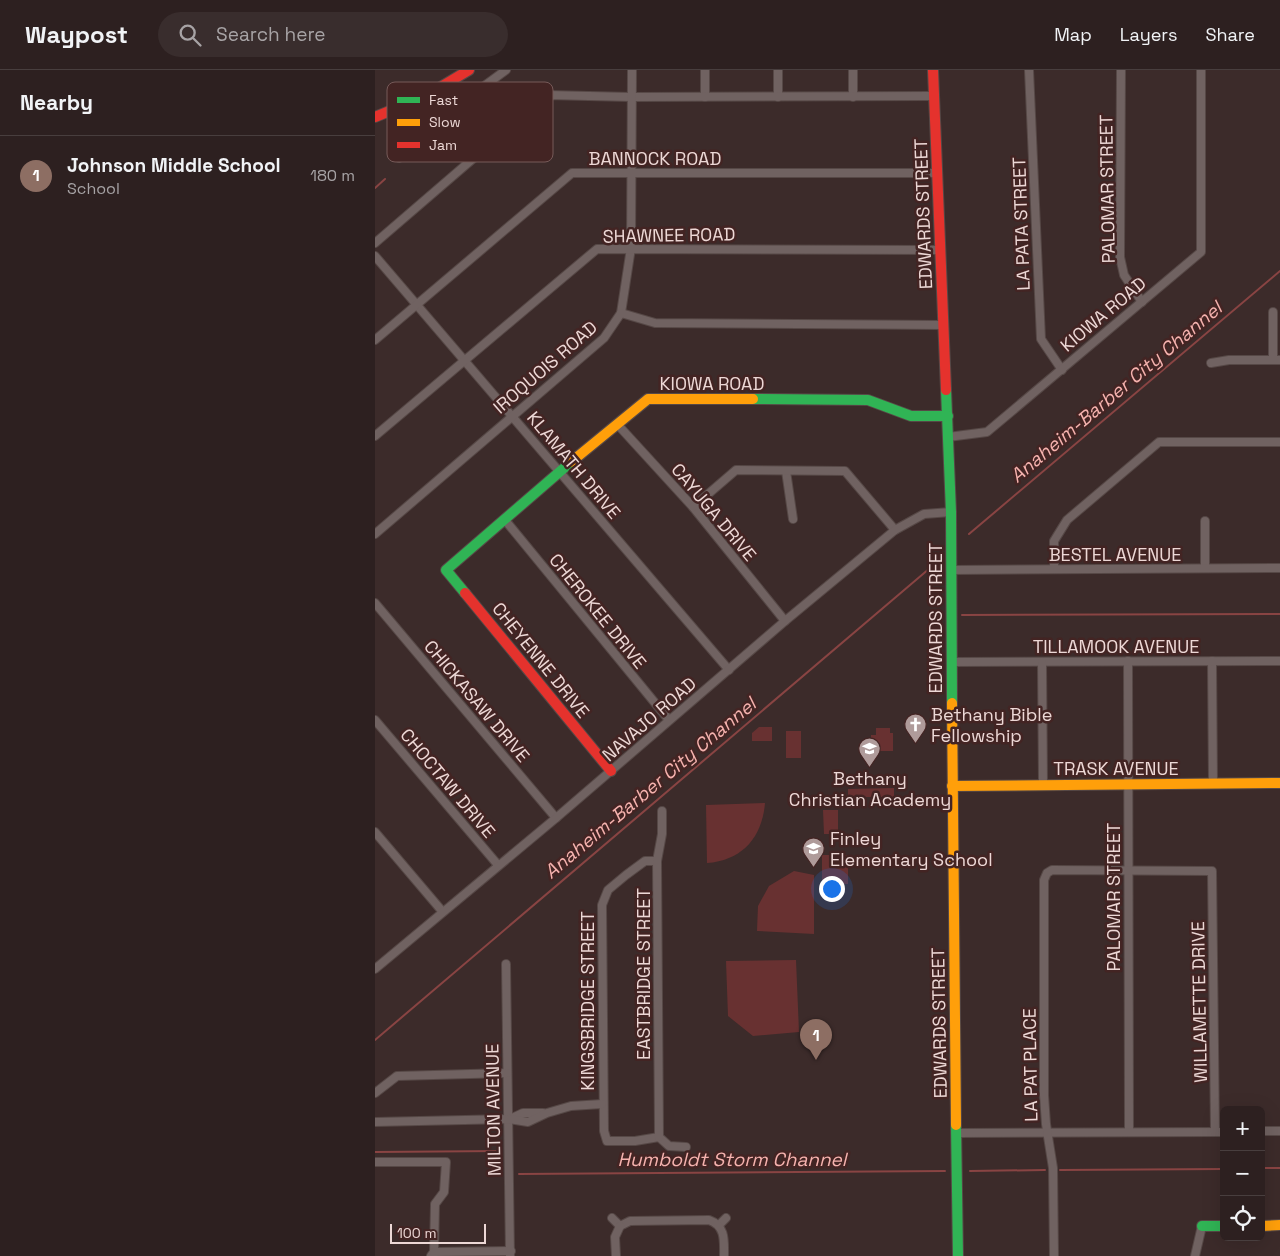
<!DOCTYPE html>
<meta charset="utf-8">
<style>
body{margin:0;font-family:"Space Grotesk",sans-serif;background:#392d2d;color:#f1f3f6}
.controls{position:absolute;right:15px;bottom:15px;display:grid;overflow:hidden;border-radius:8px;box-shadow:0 5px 20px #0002}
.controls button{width:45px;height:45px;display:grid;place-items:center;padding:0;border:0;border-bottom:1px solid #483e3e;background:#2d2020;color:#f1f3f6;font:25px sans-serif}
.scale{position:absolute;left:15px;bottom:12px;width:96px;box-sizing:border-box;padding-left:5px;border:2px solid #edd8d6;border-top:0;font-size:14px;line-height:18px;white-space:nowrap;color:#edd8d6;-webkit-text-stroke:4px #432423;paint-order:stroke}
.you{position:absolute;left:456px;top:818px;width:18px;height:18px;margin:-12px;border:4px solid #fff;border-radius:50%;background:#1a73e8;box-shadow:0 0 0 8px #1a73e833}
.badge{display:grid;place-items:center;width:32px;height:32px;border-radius:50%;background:#8c9099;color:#fff;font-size:16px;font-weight:700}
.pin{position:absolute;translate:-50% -41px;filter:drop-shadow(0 1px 2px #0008)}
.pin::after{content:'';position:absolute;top:26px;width:18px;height:15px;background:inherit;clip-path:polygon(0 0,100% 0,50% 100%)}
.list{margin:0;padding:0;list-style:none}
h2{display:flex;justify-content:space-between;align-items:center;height:65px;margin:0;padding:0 20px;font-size:21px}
h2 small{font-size:16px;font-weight:400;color:#a7a3a5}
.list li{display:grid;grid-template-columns:32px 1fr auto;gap:15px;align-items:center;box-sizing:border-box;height:80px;padding:0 20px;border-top:1px solid #483e3e}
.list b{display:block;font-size:19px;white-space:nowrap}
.list p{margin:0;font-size:16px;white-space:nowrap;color:#a7a3a5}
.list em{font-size:16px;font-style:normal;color:#a7a3a5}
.icon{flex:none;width:28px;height:28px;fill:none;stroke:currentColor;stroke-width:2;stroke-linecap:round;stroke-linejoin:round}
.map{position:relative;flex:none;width:905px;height:1186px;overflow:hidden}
header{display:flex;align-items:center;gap:30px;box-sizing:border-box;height:70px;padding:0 25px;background:#2d2020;border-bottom:1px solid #483e3e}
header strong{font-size:24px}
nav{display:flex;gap:28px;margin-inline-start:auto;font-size:18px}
.search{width:350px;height:45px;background:#392d2d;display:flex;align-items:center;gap:12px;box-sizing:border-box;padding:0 18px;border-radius:28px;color:#a7a3a5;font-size:19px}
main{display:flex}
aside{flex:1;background:#2d2020}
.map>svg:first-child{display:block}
.green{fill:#683131}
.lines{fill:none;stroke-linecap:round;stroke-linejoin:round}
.stream{stroke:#894443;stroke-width:2}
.street-casing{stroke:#564846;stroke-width:10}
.fast-casing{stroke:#564846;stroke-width:12}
.slow-casing{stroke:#564846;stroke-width:12}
.jam-casing{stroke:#564846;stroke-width:12}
.street{stroke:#706261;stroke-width:8}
.fast{stroke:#30b455;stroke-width:10}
.slow{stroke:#ff9f0a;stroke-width:10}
.jam{stroke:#e5322d;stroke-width:10}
.labels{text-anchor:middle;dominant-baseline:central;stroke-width:5;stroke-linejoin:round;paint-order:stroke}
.street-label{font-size:18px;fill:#edd8d6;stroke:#432423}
.poi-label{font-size:18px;fill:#edd8d6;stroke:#432423;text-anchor:start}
.water-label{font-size:19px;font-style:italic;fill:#f5b2ae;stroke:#432423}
.key{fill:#432423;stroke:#765a59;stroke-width:1}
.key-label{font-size:14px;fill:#edd8d6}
</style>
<header>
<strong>Waypost</strong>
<div class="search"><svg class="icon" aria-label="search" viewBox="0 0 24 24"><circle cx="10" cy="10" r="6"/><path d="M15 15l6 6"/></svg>Search here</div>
<nav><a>Map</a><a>Layers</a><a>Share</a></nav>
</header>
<main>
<aside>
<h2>Nearby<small></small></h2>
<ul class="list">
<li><span class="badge" style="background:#8d6e63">1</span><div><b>Johnson Middle School</b><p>School</p></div><em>180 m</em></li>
</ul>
</aside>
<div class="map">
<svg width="905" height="1186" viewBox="0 0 905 1186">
<rect width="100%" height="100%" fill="#3c2b2a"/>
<g class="green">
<path d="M384,657H397V671H377V663Z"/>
<path d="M501,658H515V663H518V681H496V665H501Z"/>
<rect x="411" y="661" width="15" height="27"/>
<path d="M519,718V727H481V729H473V719Z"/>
<path d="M390,733C387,768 367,790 332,793L331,735Z"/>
<path d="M448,740H463V764H449Z"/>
<rect x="447" y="785" width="26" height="29"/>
<path d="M419,801L439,805V864L382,861L383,836L394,816Z"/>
<path d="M449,818H464V830H450Z"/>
<path d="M421,890L424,962L378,966L353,946L351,891Z"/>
</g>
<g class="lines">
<g class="stream">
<path d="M0,118L10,109"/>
<path d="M594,464L905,201"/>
<path d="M587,545L905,544"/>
<path d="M0,970L568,487"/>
<path d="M0,1082L125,1081"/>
<path d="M886,1098H905"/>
<path d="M685,1100L849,1099"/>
<path d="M595,1101L670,1100"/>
<path d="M144,1104L570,1101"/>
</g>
<defs>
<g id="street">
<path d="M478,0V27"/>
<path d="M654,0L666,269L687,300"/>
<path d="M746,0L745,187L749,205L767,232"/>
<path d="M330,27V0"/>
<path d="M403,27V0"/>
<path d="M24,88L18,66L19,64L101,22L131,0"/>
<path d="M0,173L172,25L256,27L559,26"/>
<path d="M0,186L354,600"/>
<path d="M246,243L256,178L257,0"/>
<path d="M0,270L197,103H562"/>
<path d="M898,290V242"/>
<path d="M836,293L854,290H905"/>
<path d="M243,355L318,437L410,551"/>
<path d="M0,366L222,179L566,180"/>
<path d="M573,367L612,362L826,182V0"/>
<path d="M411,401L418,449"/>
<path d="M318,437L361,400L470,401L520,460"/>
<path d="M130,450L294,650"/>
<path d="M830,451V498"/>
<path d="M0,464L229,268L246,243L280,253L569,255"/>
<path d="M679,499V471L692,450L784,372H905"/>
<path d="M576,500L905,498"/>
<path d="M0,533L181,748"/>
<path d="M753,591L754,1062"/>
<path d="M837,591L838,714"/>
<path d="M576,592L905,591"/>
<path d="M667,592L668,715"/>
<path d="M0,650L123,795"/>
<path d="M0,762L67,841"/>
<path d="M282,791H270L251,805L233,820L227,835L229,1061L232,1071H260L284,1067L294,1076L311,1077"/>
<path d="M131,894L135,1186"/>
<path d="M0,899L181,748L410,551L520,460L549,444L576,442"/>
<path d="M0,1023L22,1006L132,1003"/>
<path d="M135,1049L148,1043H168"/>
<path d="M0,1052L134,1049L153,1052L172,1043L196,1036L227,1034"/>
<path d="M886,1061H905"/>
<path d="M581,1063L849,1062"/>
<path d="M284,1067L282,791L287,764V741"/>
<path d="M0,1092H71L69,1122L60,1134L59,1182L56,1186"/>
<path d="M237,1148L245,1156"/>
<path d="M344,1155L351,1148"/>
<path d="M245,1156L255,1151L334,1150C351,1156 349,1171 349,1186"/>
<path d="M59,1182L136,1181"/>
<path d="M241,1186L240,1167L245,1156"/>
<path d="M679,1186L678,1098L671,1054L669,1025V810L672,803L677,800L837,801L840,1062"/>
<path d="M820,1186L827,1156"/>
</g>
<g id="fast">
<path d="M571,320L576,442L577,633"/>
<path d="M378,329L493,330L536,346H573"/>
<path d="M90,523L71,500L196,392"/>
<path d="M581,1055L583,1186"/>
<path d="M827,1156H849"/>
</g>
<g id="slow">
<path d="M196,392L273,329H378"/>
<path d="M577,633L581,1055"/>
<path d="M577,716L905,713"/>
<path d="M886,1156L905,1155"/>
</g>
<g id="jam">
<path d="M558,0L571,320"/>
<path d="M0,47L49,27L94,0"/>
<path d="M90,523L236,701"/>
</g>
</defs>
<use href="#street" class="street-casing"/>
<use href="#fast" class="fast-casing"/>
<use href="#slow" class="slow-casing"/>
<use href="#jam" class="jam-casing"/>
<use href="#street" class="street"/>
<use href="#fast" class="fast"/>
<use href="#slow" class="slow"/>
<use href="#jam" class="jam"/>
</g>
<defs>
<symbol id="church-pin" viewBox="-11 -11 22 30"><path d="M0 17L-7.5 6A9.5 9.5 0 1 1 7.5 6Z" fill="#af9b9a" stroke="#432423"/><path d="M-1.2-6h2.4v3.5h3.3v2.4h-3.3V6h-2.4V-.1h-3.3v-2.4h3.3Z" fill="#fff"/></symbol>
<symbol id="school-pin" viewBox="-11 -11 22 30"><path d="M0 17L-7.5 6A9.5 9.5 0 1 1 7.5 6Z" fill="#af9b9a" stroke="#432423"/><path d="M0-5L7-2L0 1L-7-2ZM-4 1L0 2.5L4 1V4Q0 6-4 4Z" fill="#fff"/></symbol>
</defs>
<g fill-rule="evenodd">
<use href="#church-pin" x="528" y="642" width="25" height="34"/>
<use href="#school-pin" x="482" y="666" width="25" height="34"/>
<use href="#school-pin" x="426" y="766" width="25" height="34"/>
</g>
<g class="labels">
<g class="street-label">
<text x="280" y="88">BANNOCK ROAD</text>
<text transform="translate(732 119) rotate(-91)">PALOMAR STREET</text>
<text transform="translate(548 144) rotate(-92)">EDWARDS STREET</text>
<text transform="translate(646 154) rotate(-92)">LA PATA STREET</text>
<text transform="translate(294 165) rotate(-1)">SHAWNEE ROAD</text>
<text transform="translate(728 244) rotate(-40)">KIOWA ROAD</text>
<text transform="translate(170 297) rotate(-41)">IROQUOIS ROAD</text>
<text x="337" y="313">KIOWA ROAD</text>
<text transform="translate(199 395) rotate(50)">KLAMATH DRIVE</text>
<text transform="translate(339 442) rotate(50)">CAYUGA DRIVE</text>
<text x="740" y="484">BESTEL AVENUE</text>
<text transform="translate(223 541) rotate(51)">CHEROKEE DRIVE</text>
<text transform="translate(560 548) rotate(-90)">EDWARDS STREET</text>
<text x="741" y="576">TILLAMOOK AVENUE</text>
<text transform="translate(166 590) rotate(51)">CHEYENNE DRIVE</text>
<text transform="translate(102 631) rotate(50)">CHICKASAW DRIVE</text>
<text transform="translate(274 649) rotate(-41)">NAVAJO ROAD</text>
<text x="741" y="698">TRASK AVENUE</text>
<text transform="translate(73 713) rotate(50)">CHOCTAW DRIVE</text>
<text transform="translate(738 827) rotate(-90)">PALOMAR STREET</text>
<text transform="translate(268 904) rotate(-90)">EASTBRIDGE STREET</text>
<text transform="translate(212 931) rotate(-90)">KINGSBRIDGE STREET</text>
<text transform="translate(824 932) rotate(-91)">WILLAMETTE DRIVE</text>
<text transform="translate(564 953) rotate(-91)">EDWARDS STREET</text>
<text transform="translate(655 995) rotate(-91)">LA PAT PLACE</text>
<text transform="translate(118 1040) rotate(-91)">MILTON AVENUE</text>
</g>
<g class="poi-label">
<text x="556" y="644">Bethany Bible<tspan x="556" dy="21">Fellowship</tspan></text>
<text x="495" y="708" text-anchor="middle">Bethany<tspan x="495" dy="21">Christian Academy</tspan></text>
<text x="455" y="768">Finley<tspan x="455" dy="21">Elementary School</tspan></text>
</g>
<g class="water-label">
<text transform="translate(741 322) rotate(-40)">Anaheim-Barber City Channel</text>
<text transform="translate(275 718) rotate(-40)">Anaheim-Barber City Channel</text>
<text x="357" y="1089">Humboldt Storm Channel</text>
</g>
</g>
<rect x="12" y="12" width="166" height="80" rx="8" class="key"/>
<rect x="22" y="27" width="23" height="6" fill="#30b455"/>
<rect x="22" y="49" width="23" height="7" fill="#ff9f0a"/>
<rect x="22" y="72" width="23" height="6" fill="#e5322d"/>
<g class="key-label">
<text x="54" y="35">Fast</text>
<text x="54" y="57">Slow</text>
<text x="54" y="80">Jam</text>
</g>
</svg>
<div class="controls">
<button>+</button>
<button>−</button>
<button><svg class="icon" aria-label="locate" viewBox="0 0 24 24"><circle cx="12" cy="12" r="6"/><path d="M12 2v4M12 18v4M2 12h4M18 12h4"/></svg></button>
</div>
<div class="scale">100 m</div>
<div class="you"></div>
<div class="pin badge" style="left:441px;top:990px;background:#8d6e63">1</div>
</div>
</main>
